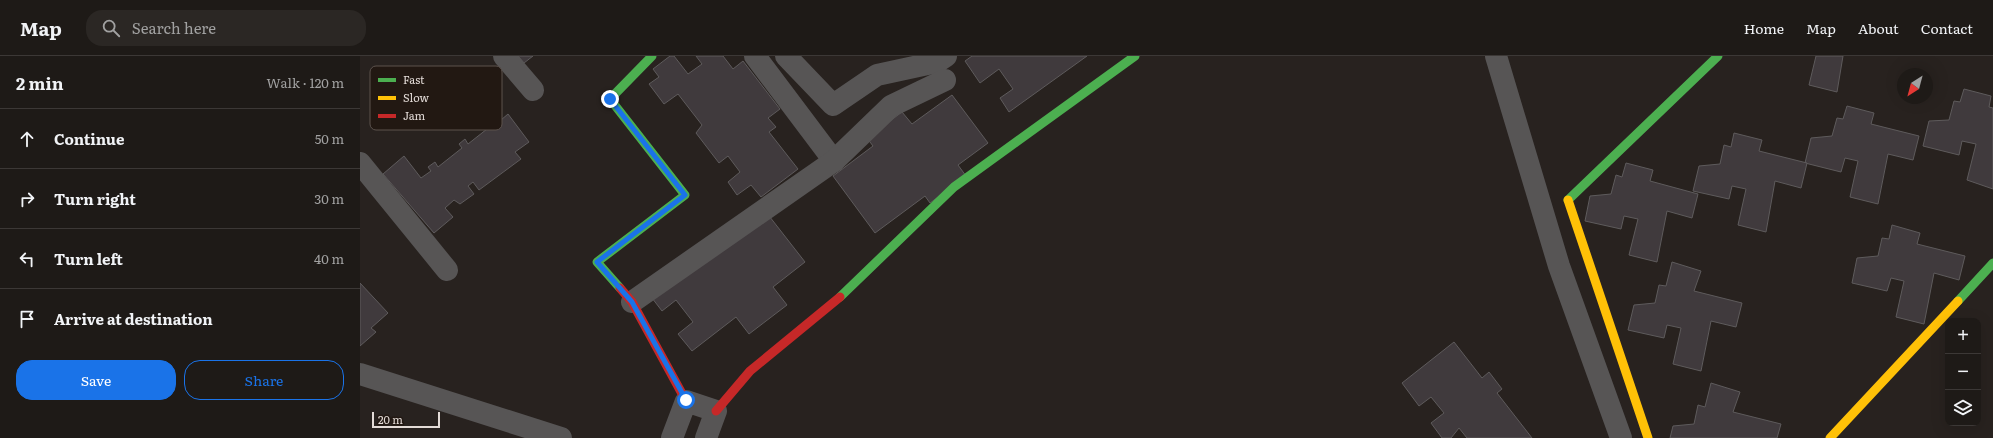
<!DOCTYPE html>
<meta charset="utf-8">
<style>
body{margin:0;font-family:Literata,serif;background:#2b2724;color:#f1f3f6}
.controls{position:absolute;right:12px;bottom:12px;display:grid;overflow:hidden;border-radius:8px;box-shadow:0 4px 16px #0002}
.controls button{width:36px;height:36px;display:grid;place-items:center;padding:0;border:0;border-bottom:1px solid #3c3836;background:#1e1a17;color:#f1f3f6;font:20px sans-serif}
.compass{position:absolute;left:1537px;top:12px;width:36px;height:36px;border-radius:50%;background:#1e1a17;box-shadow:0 4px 16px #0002;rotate:216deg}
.scale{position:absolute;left:12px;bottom:10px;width:68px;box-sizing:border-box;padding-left:4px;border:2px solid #e3dbd7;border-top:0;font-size:11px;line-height:14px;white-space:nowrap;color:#e3dbd7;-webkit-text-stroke:3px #221812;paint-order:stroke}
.stop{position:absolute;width:12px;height:12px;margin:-9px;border:3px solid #1a73e8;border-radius:50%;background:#fff}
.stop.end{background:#1a73e8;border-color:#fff;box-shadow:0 1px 4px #0008}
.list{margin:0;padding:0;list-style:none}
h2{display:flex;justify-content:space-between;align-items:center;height:52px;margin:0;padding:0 16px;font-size:17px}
h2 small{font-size:13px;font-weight:400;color:#a1a1a1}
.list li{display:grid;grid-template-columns:26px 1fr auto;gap:12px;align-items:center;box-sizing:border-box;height:60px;padding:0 16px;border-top:1px solid #3c3836}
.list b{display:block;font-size:15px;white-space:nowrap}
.list em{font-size:13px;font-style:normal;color:#a1a1a1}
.actions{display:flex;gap:8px;padding:12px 16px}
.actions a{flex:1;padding:9px 0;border:1px solid #1a73e8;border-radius:16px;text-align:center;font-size:14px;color:#1a73e8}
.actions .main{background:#1a73e8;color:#fff}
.icon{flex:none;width:22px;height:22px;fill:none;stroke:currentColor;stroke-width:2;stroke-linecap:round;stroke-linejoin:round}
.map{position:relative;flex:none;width:1633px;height:382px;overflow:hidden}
header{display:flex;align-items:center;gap:24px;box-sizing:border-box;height:56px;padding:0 20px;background:#1e1a17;border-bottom:1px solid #3c3836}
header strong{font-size:19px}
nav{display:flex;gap:22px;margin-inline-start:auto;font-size:14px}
.search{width:280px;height:36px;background:#2b2724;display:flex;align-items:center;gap:10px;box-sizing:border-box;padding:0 14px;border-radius:16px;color:#a1a1a1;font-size:15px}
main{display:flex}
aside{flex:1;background:#1e1a17}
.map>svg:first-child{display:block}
.building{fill:#403a3d;stroke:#5e5b5c}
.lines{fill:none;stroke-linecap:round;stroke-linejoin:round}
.street{stroke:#575555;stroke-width:22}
.fast{stroke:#4caf50;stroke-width:9}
.slow{stroke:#ffc107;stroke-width:9}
.jam{stroke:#c62828;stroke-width:9}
.route{stroke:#1a73e8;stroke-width:5}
.key{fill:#221812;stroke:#5c524d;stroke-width:1}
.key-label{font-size:11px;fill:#e3dbd7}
</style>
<header>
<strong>Map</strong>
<div class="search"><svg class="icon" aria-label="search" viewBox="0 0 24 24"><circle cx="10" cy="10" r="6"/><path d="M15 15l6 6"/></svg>Search here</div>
<nav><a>Home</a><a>Map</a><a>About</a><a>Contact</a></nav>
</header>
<main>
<aside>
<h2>2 min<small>Walk · 120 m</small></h2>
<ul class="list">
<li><svg class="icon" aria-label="ahead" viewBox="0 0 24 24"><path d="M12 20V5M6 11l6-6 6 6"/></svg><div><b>Continue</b></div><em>50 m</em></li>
<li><svg class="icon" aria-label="right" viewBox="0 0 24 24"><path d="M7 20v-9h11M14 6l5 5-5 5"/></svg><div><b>Turn right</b></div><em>30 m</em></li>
<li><svg class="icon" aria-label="left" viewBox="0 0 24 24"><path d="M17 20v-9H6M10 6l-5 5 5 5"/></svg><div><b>Turn left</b></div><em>40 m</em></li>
<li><svg class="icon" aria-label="arrive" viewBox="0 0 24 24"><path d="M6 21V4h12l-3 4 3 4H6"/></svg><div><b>Arrive at destination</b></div></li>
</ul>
<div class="actions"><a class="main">Save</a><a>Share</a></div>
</aside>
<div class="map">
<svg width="1633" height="382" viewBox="0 0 1633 382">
<rect width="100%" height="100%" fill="#28221f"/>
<g class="building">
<path d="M158,0H173L164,7Z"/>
<path d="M310,0H314L328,18L342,8L336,0H363L373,13L383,5L420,53L408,62L416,71L409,76L438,113L401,141L391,129L377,139L368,126L380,116L368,100L359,107L336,77L342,69L318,38L304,48L289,28L299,21L293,13Z"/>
<path d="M612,0H727L649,56L640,42L653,33L639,13L620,27L605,5Z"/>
<path d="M1456,0H1483L1477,36L1449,29Z"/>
<path d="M1604,33L1631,40L1629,51L1633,52V133L1607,124L1616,88L1602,85L1599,99L1563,90L1569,65L1589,64L1594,45L1600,46Z"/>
<path d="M592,39L628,87L598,109L606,120L570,147L565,140L515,177L473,120L513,90L507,82L542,56L552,68Z"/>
<path d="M1487,50L1514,57L1511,68L1559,80L1553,104L1528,98L1518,148L1490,141L1498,105L1485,102L1481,116L1445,107L1451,82L1472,80L1477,62L1483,63Z"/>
<path d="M136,57L141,64L148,58L169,86L155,96L161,103L119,134L113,126L108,130L114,138L100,148L94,144L85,152L93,161L74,177L23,118L44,100L61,122L71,115L68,111L75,106L78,111L102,92L99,88L105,83L108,88L127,73L122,67Z"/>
<path d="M1374,77L1402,84L1399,95L1447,107L1441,132L1415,125L1406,176L1378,169L1386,133L1372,130L1369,143L1333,135L1339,110L1360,108L1364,89L1371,91Z"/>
<path d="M1266,107L1293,114L1290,125L1338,138L1332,162L1307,155L1297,206L1269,199L1278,163L1264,160L1261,173L1225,165L1230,140L1251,138L1256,119L1262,121Z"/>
<path d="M406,156L445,206L413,231L427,249L389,278L376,261L332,295L318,278L333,266L316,244L302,255L292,242Z"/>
<path d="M1532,169L1560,177L1557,188L1605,200L1599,224L1574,217L1564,268L1536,261L1544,225L1531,222L1527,235L1492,227L1497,202L1518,200L1522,182L1529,183Z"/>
<path d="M1312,206L1341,215L1334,235L1382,247L1376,271L1351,265L1341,315L1313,308L1321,272L1307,269L1304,282L1268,274L1274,249L1295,247L1299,229L1306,230Z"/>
<path d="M0,227L28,257L11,272L16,276L0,290Z"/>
<path d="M1094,286L1122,322L1129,316L1142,333L1137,337L1172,382H1107L1099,372L1091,382H1082L1071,367L1084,357L1071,341L1059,350L1042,327Z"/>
<path d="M1351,327L1380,336L1373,356L1421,368L1417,382H1310L1313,370L1334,368L1338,349L1345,351Z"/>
</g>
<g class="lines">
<g class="street">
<path d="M144,0L173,34"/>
<path d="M395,0L474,105"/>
<path d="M426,0L473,49L517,19L577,6L586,0"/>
<path d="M1136,0L1199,210L1261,382"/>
<path d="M0,107L87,214"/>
<path d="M272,246L474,105L531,50L585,24"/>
<path d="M0,318L201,382"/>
<path d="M312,382L326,345L356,355L346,382"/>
</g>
<g class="fast">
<path d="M1208,144L1358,0"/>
<path d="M260,232L237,206L325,139L250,43L292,0"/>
<path d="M480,241L594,131L775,0"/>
<path d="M1598,245L1633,207"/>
</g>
<g class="slow">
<path d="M1208,144L1288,382"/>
<path d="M1470,382L1598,245"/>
</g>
<g class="jam">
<path d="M260,232L272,246L326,345"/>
<path d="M356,355L390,315L480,241"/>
</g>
</g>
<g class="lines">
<path class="route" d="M250,43L325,139L237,206L272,246L326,344"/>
</g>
<rect x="10" y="10" width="132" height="64" rx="6" class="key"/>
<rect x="18" y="22" width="18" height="4" fill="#4caf50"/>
<rect x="18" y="40" width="18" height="4" fill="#ffc107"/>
<rect x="18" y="58" width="18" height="4" fill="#c62828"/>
<g class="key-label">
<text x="43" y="28">Fast</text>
<text x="43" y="46">Slow</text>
<text x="43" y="64">Jam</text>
</g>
</svg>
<div class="controls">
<button>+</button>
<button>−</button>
<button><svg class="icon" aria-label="layers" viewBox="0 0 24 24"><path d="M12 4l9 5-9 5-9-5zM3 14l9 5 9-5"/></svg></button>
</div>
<svg class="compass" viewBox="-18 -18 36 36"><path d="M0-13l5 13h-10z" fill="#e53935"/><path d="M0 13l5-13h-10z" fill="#a1a1a1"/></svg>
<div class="scale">20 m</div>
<div class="stop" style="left:326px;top:344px"></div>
<div class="stop end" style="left:250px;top:43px"></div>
</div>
</main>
